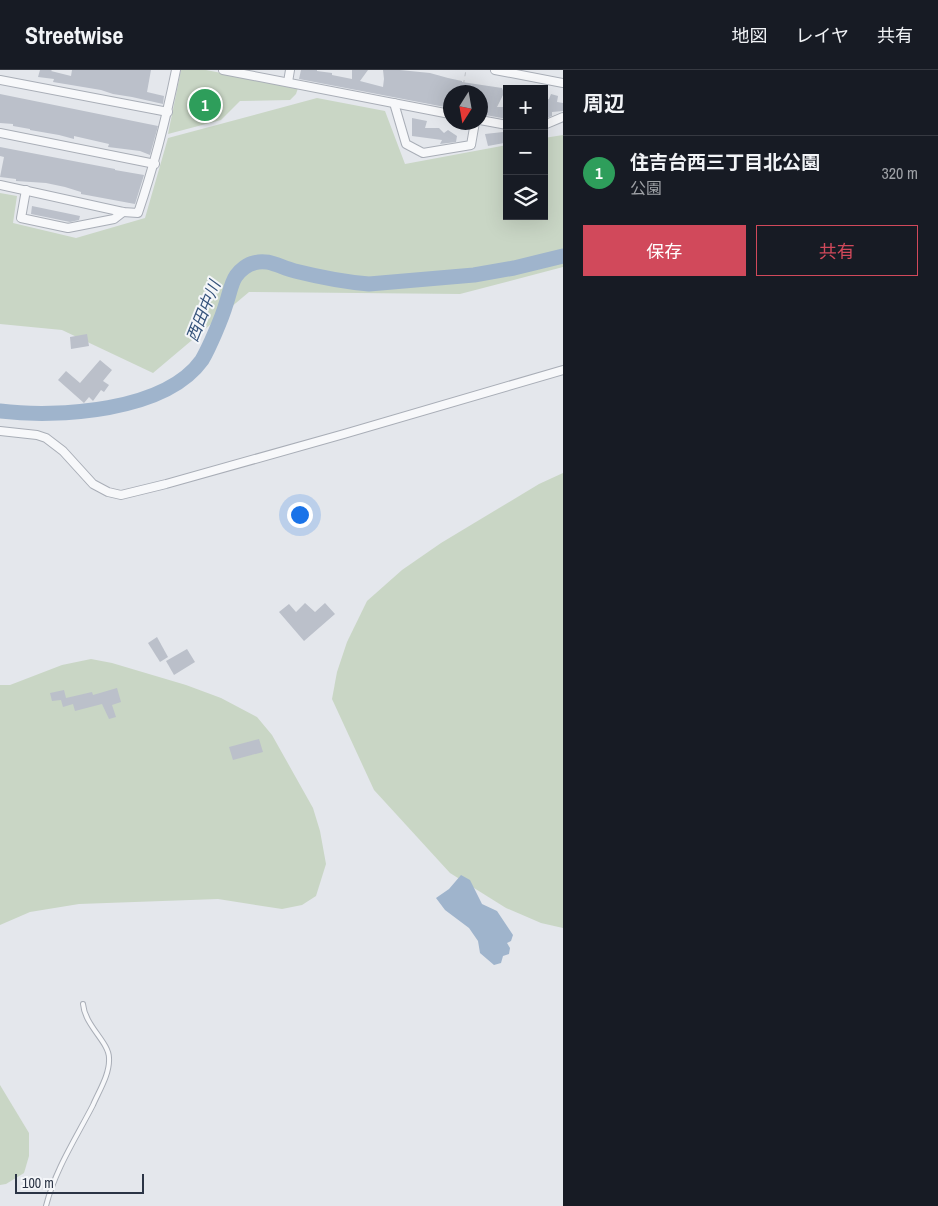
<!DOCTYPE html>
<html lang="ja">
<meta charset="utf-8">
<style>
body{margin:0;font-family:"Archivo Narrow","Noto Sans JP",sans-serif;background:#242831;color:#f1f3f6}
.controls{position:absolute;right:15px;top:15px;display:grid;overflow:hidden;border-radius:0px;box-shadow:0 5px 20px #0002}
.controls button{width:45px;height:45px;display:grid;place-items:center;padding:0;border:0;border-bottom:1px solid #363941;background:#171b24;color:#f1f3f6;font:25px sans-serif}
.compass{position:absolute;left:443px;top:15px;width:45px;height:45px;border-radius:50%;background:#171b24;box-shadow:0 5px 20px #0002;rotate:191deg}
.scale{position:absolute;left:15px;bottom:12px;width:129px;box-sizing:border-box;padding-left:5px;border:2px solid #2b3445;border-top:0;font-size:14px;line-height:18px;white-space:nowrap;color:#2b3445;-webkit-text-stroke:4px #f4f6f9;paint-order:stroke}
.you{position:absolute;left:299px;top:444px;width:18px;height:18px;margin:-12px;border:4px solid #fff;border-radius:50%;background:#1a73e8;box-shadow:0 0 0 8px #1a73e833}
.badge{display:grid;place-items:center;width:32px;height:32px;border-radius:50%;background:#d1495b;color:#fff;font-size:16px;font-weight:700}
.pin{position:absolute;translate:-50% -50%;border:2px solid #fff;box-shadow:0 1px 5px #0006}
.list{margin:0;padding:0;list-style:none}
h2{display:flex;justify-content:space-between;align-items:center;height:65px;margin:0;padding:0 20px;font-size:21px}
h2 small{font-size:16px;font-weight:400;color:#9ea1a6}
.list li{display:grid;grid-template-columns:32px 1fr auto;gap:15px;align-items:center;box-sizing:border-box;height:75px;padding:0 20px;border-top:1px solid #363941}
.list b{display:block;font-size:19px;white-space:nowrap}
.list p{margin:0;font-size:16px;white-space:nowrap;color:#9ea1a6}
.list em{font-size:16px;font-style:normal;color:#9ea1a6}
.actions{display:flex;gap:10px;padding:15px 20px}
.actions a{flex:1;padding:11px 0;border:1px solid #d1495b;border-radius:0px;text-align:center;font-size:18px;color:#d1495b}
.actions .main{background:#d1495b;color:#fff}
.icon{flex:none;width:28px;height:28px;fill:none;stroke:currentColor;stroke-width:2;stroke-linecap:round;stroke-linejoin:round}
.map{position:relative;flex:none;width:563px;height:1136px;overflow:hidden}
header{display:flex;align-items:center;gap:30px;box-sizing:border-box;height:70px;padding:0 25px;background:#171b24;border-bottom:1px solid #363941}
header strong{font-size:24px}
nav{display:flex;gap:28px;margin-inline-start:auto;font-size:18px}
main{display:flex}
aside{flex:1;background:#171b24}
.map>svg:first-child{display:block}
.green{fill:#c9d6c5}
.water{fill:#9fb4cc}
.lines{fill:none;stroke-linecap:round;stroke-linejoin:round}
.river{stroke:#9fb4cc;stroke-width:15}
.building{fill:#bbc0ca}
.lane-casing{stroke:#a9aeb7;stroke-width:6}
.street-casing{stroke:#a9aeb7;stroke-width:10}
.path{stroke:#c2c5cb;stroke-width:1;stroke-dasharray:4 4;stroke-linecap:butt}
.lane{stroke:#f7f8fa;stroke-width:4}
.street{stroke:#f7f8fa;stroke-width:8}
.labels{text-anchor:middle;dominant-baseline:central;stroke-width:4;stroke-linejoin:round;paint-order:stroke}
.water-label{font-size:16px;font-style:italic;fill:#34527a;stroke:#f4f6f9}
</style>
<header>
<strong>Streetwise</strong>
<nav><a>地図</a><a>レイヤ</a><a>共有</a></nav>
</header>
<main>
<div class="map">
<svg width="563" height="1136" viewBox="0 0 563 1136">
<rect width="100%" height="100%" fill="#e4e7ec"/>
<g class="green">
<path d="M181,0H206L298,18L296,24L290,30L240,31L221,50L168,64Z"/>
<path d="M317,28L385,41L405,94L507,75V146H544V68L563,65V197L460,224L249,222L153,303L62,260L0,254V123L17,126L13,153L76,168L145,148L168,68Z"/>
<path d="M563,403V858L541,853L506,838L450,803L374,720L332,629L337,602L347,572L367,531L402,500L441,473L539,414Z"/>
<path d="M91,589L112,593L186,615L221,628L257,647L272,665L313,738L320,761L326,794L316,826L302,835L282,839L218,829L79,834L30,842L0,855V615H10L62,595Z"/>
<path d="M0,1015L29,1063V1086L24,1103L6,1114L0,1115Z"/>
</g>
<path class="water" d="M461,805L470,810L482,834L497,841L513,865L511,871L507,873L510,878L509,884L503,886L501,893L494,895L480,883L478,871L469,858L445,840L436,828L449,819Z"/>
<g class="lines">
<path class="river" d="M0,341C57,348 165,342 202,290C209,278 222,248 226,234C229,226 231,213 236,206C240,200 248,194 254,193C268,188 281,198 295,201C319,207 345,212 369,214L474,205L514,198L563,186"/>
</g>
<g class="building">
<path d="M40,0H52L51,1L71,6L72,0H151L147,22L164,26L163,34L132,27L113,24L101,20L53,12L54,9L38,7Z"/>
<path d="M301,0H317V1L332,3V5L352,9V0H368L360,11L383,17L384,9L383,0H400L430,3L448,8L462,11V12L502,18L504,23L497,37H507V49L480,44V22H450V38L299,9Z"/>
<path d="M0,24L158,56L150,85L140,81L108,77L109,74L74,66V69L59,65L30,60V59L13,56V54L0,53Z"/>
<path d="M551,24L558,26L557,32L563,33V41L552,42V46L544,49V30L549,29Z"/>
<path d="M412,48L427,51L425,58H439L444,63L448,60L457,66L456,72L440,74L442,70L412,66Z"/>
<path d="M503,62L504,73L488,76L485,64Z"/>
<path d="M0,77L115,99V100L144,105L135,134L81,124V122L65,117L46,113L16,111V109L0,107L4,87L0,86Z"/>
<path d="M32,136L80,146L79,150L70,152L31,144Z"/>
<path d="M87,264L89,276L71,279L70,267Z"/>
<path d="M100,290L112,300L103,311L109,315L104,322L101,320L93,331L89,327L84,333L58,310L66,301L80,313Z"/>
<path d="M305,533L315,542L325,533L335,544L304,571L279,542L289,534L296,542Z"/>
<path d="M157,567L168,587L160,592L148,573Z"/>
<path d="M187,579L195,592L174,605L166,591Z"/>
<path d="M117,618L121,632L112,635L116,647L109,649L102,634L75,641L73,634L63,637L61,630L52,631L50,623L64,620L66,628L92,622L93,625Z"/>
<path d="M259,669L263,682L233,690L229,677Z"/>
</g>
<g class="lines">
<defs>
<path id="lane" d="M46,1136C55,1100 76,1068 93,1035C99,1021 110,1004 109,988C109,972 85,956 83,934"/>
<g id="street">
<path d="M223,0L450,44"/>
<path d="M495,0L563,13"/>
<path d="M0,10L168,42"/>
<path d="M288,12L290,0"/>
<path d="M394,33L406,74L423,83L471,75L475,52"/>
<path d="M480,50L507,55"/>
<path d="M544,55L563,47"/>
<path d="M0,63L155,94"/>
<path d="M0,115L123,142L138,143C154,96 166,49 176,0"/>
<path d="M26,120L21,148L68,158L114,149L123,142"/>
<path d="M0,361L37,365L46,368L63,381L93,414L108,422L121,425L166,414L344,364L563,300"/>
</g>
</defs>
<use href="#lane" class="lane-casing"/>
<use href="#street" class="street-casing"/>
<path class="path" d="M462,22L466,0"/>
<use href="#lane" class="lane"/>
<use href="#street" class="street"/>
</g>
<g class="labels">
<g class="water-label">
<text transform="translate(203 241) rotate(-68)">西田中川</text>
</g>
</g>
</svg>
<div class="controls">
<button>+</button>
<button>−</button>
<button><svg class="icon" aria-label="layers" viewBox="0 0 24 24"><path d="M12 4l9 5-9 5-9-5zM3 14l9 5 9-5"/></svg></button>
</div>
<svg class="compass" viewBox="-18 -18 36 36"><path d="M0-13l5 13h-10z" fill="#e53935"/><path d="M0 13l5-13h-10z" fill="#9ea1a6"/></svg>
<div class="scale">100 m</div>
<div class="you"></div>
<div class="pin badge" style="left:205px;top:35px;background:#2e9e5b">1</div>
</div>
<aside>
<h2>周辺<small></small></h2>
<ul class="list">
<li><span class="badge" style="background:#2e9e5b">1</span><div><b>住吉台西三丁目北公園</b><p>公園</p></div><em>320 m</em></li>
</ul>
<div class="actions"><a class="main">保存</a><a>共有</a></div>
</aside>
</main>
